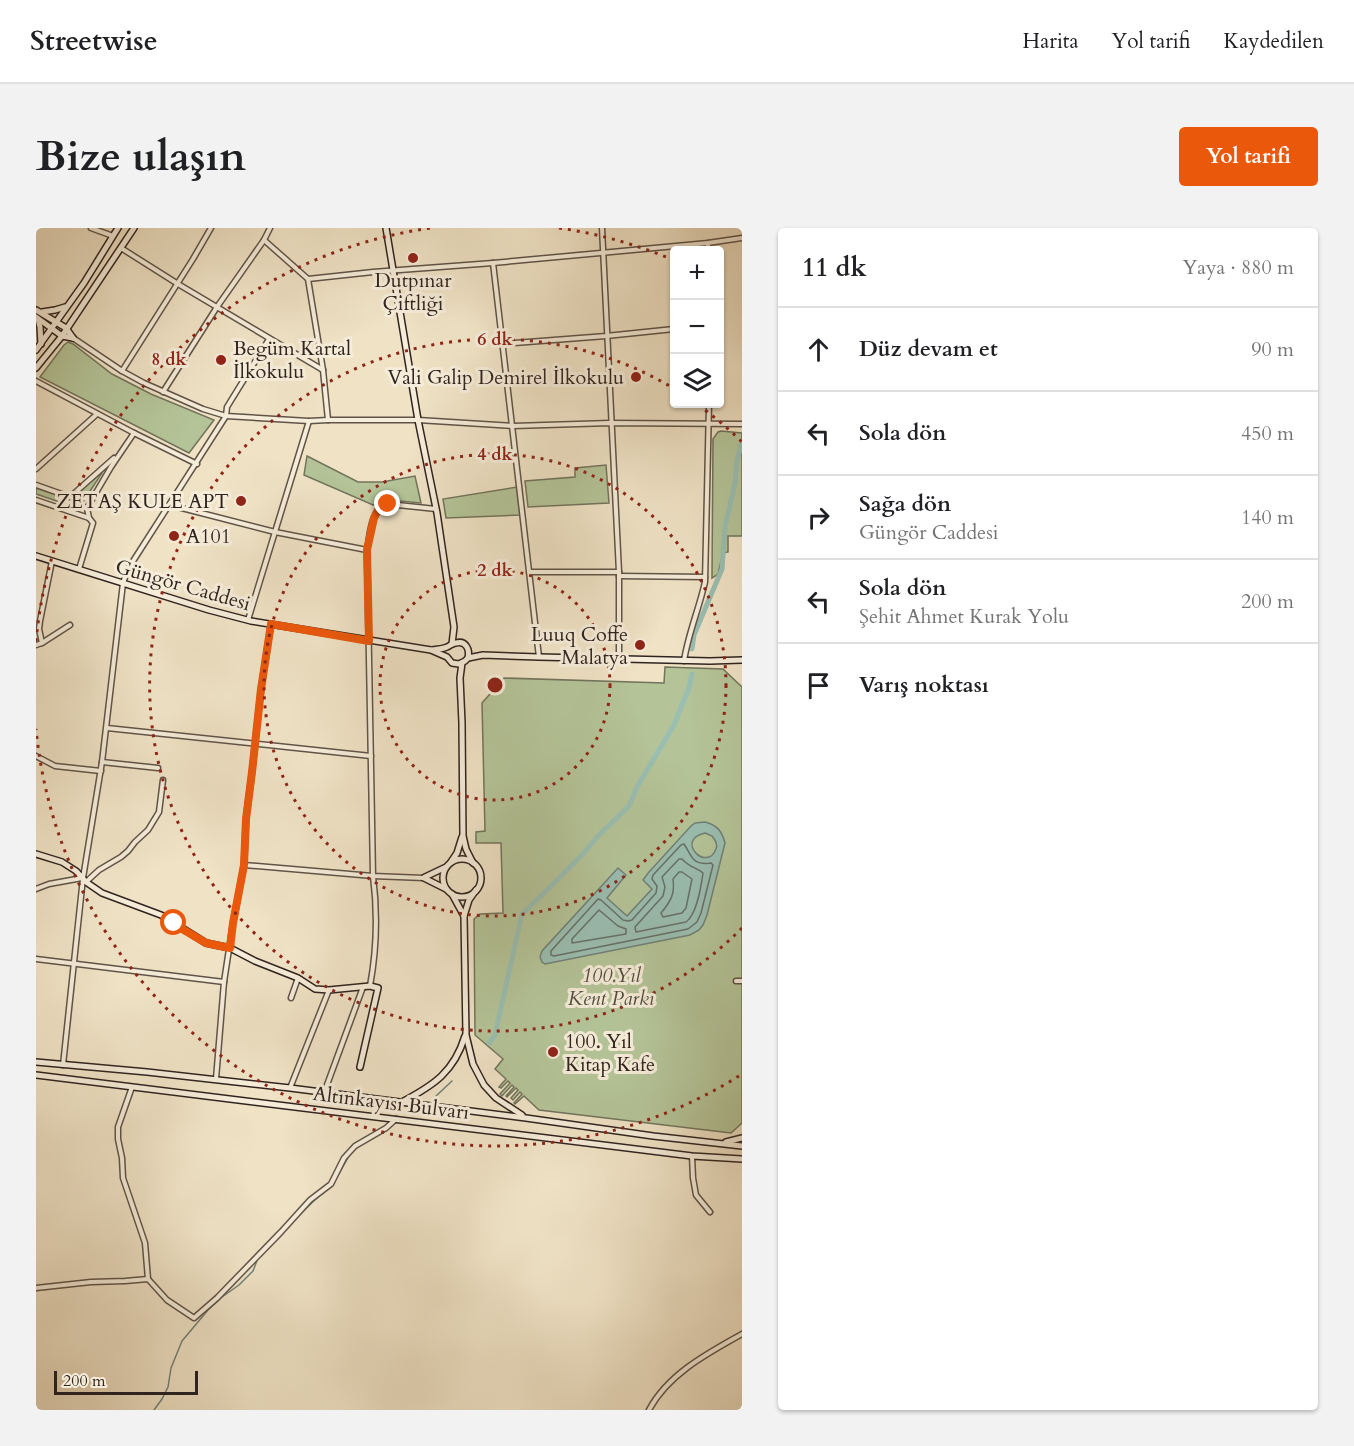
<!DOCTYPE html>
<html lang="tr">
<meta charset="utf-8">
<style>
body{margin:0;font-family:Cardo,serif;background:#f2f2f2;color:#202124}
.controls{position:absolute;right:18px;top:18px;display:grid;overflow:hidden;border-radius:6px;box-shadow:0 2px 4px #0004}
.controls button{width:54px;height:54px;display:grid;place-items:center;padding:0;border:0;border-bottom:2px solid #e0e0e0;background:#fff;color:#202124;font:30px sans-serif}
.scale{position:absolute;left:18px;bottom:15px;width:144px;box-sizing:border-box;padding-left:6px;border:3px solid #31241f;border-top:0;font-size:16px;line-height:21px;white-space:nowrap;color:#31241f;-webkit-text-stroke:4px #f5ecd9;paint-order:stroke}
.stop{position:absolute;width:18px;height:18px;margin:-14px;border:4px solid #ea580c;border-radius:50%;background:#fff}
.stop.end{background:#ea580c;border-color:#fff;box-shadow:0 2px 6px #0008}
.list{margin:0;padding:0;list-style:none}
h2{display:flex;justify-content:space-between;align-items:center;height:78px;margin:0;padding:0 24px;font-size:26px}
h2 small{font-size:20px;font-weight:400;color:#757577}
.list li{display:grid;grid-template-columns:39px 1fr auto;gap:18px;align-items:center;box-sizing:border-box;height:84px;padding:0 24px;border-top:2px solid #e0e0e0}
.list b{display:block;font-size:22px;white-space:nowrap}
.list p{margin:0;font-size:20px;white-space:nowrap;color:#757577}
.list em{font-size:20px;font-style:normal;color:#757577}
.icon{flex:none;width:33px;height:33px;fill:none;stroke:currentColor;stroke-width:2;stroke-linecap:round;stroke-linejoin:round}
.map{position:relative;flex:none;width:706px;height:1182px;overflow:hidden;border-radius:6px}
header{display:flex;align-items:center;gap:36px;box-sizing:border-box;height:84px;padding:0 30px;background:#fff;border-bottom:2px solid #e0e0e0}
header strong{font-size:28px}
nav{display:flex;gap:33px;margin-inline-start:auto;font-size:21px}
.intro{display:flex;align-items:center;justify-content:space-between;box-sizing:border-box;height:144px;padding:0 36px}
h1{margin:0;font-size:42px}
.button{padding:15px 27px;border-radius:6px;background:#ea580c;color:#fff;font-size:21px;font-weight:700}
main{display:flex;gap:36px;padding:0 36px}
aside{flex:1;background:#fff;border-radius:6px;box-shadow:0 2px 4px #0004}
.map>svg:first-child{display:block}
.green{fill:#b4c498;stroke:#72745c;stroke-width:1.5}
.water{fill:#9abeb1;stroke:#708077;stroke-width:1.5;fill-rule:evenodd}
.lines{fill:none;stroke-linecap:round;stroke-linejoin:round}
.shore{stroke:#667168;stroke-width:1.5}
.stream{stroke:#708077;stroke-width:1.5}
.canal{stroke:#9abeb1;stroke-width:5}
.street-casing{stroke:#605448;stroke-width:7}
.secondary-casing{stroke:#31241f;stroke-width:8}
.street{stroke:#f5ecd9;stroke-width:4}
.secondary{stroke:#f5ecd9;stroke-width:5}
.route{stroke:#ea580c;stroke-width:8}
.ring{fill:none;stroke:#8f2418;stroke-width:3;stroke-dasharray:3 6}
.poi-dot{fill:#8f2418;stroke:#f5ecd9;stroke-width:2}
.labels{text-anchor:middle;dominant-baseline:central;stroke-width:6;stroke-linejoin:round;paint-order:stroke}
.poi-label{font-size:20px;fill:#31241f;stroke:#f5ecd9;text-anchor:start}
.street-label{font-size:20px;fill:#31241f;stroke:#f5ecd9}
.park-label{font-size:20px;font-style:italic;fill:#524c3d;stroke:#f5ecd9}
.centre{fill:#8f2418;stroke:#f5ecd9;stroke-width:3}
.ring-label{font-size:18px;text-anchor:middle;font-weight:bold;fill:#8f2418;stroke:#f5ecd9;stroke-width:6;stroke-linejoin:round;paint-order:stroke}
</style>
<header>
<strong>Streetwise</strong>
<nav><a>Harita</a><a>Yol tarifi</a><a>Kaydedilen</a></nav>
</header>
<div class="intro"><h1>Bize ulaşın</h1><a class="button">Yol tarifi</a></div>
<main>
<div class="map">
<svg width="706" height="1182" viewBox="0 0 706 1182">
<rect width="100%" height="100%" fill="#efe2c5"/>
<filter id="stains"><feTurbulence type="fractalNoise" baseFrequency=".00333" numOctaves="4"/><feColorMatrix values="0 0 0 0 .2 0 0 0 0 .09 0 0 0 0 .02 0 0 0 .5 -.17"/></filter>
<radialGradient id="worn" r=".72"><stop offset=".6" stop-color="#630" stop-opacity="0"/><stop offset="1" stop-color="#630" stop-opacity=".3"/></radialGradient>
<g class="green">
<path d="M32,114L37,116L76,146L115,166L178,192L153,225L4,149L28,117Z"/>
<path d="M685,203L706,205V308H692V324L687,325L682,346L676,350L677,211L682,204Z"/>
<path d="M271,228L322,254H346L379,248L385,275L353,272L337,277L268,247Z"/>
<path d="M570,237L573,275L492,279L489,253L539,249V240Z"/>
<path d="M63,244L66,245L43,280H41L0,266V257L36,268Z"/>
<path d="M481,259L484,287L410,290L407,271Z"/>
<path d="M629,439L687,441L706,459V895L695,905L503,882L488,868L479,876L478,875L486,866L484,864L477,872L475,870L482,862L480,860L471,869L470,868L478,859L476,857L466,868L464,866L474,855L472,853L465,860L463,859L470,851L459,841L467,831L439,807L438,691L444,686L467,685L465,615H440V604L449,603L446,475L468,450L628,455Z"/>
</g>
<path class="water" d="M669,594C681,597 686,603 689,615L671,687L667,697L663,702L654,707L509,736L506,734L504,729L506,723L582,640L590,647L571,670L591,688L616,661L607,652L613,644L655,598L659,595ZM669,605L676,608C679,612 682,616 680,621C671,645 638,612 669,605Z"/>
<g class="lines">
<g class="shore">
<path d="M648,616C656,628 656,638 675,635L677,637L665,685L661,694L652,701L518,728L515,727V723L562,671L565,672L587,692L592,693L596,692L620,665L621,658L616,651L617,647L645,617Z"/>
<path d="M643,631H646C654,640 660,639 667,645C665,659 661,686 650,694L600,704L599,699L627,668L629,659L626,649Z"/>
<path d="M643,644H646L656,651L650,680L646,685L627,689L625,685C635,673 639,666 637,651Z"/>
<path d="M563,682L582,698L590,701V706L536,715V711Z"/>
</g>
<g class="stream">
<path d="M400,868L416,853"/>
<path d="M258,992L282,969L296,958L313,928"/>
<path d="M118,1182L126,1171L132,1159L135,1140L146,1113L172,1082L186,1069L203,1057L217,1043L222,1030"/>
</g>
<g class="canal">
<path d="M656,421L658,407L686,341L689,299L699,255L701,232L706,214"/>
<path d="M453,815L459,807L486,686L507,666L547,626L562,608L593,578L601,559L638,497L653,460L656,446"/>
</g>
<defs>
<g id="street">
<path d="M55,0L77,8"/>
<path d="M566,0L583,344V431"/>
<path d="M228,12L272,51L287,142L292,192"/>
<path d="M85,20L142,56L287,142"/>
<path d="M672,22V15"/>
<path d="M457,35L503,429"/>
<path d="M272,51L337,44L457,35L672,15L706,10"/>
<path d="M37,110L86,143L108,155L167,181L190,188L273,193L292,192H382L477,198L574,195L706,196"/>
<path d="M467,116L570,108L638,101"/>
<path d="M86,143L157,31L175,0"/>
<path d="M0,153L98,205L161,236"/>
<path d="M127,164L181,79L228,12L234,0"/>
<path d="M0,241L61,186"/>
<path d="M0,257L34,269L78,230"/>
<path d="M0,272L53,290"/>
<path d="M134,277L239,304L331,322"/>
<path d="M43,341L57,295L53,290L51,280L75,239L98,205"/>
<path d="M494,344H583"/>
<path d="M583,348L669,349"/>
<path d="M212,392L273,193"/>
<path d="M6,415L34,397"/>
<path d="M0,417L6,415L3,401L4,393L16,333"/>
<path d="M648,433C652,406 663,381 669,354L673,176"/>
<path d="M71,500L335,528"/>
<path d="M0,528L19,538L65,543"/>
<path d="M122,540L66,534L87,355L92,341L190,188L191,179L233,111"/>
<path d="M208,637L337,648C342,687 341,720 334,758"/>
<path d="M388,650L337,648L331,322C334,308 334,280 352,276L400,281"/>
<path d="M50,654L63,642L85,629L92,623L99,614L112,602L123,584L127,552"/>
<path d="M0,661L13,656L46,650"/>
<path d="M0,731L188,754"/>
<path d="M700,753H706"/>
<path d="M255,770L262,750"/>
<path d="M27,837L47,650L66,534"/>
<path d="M180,851L188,754L197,695L208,637L210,591L216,544L225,461L235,396"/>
<path d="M96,859L82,899V911L86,930L87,950L109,1015L112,1051"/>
<path d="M254,860L293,762"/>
<path d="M288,865L327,759"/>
<path d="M656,928L657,950L660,967L674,984"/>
<path d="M0,1060L55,1054L89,1053L112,1051L131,1072L158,1090L181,1070L245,1004L274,972L295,956L308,930L319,918L350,900L360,891"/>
<path d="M613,1182C632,1146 672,1125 706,1106"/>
</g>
<g id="secondary">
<path d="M350,0L382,192L401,285L418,399L416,416"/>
<path d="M0,82L30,100L37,110"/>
<path d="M6,84L19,82L29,79"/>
<path d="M0,89L26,108L37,110"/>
<path d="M2,91L4,99L5,116"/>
<path d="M0,122L48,55L82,0"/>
<path d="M0,140L26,108L98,0"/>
<path d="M0,328L173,382L215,393L395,422L411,429L416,435L423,436L429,433L432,430L447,427L503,429L674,433L706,432"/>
<path d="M396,422C401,421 407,421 411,419C414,418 416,415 420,415C430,412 434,422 432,430"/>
<path d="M426,435L424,450L426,495L427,608L430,621L437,635"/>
<path d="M0,626L26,634L40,643L50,654L66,665L125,687L170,715L194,720L219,733L262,750L279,761L293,762L334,758L342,760L324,839"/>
<circle cx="426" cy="650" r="19"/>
<path d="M415,634L421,625L426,609"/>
<path d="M389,649L410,639"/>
<path d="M388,650L410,661"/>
<path d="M440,662L433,672L428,688L430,807L437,836L448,857L460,870L486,887"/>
<path d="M416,666L428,688"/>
<path d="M0,834L111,844L254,860L490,890L617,908L706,918"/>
<path d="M0,847L656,928L706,931"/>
<path d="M366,874C398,857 418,844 429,808"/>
<path d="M690,914L706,910"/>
</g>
</defs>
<use href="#street" class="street-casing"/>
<use href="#secondary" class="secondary-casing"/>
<use href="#street" class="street"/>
<use href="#secondary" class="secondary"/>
</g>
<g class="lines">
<path class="route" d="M138,695L148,702L170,715L194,720L197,695L208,637L210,591L216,544L225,461L235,396L333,413L331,322L338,290L342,282L346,278L352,276"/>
</g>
<g class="ring">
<circle cx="459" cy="457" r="115"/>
<circle cx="459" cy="457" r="231"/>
<path d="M706 700A346 346 0 1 1 637 160M662 177A346 346 0 0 1 706 214"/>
<path d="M703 848A461 461 0 0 1 0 501M0 413A461 461 0 0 1 395 0M523 0A461 461 0 0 1 635 31"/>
</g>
<g class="poi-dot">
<circle cx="377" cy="30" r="6"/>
<circle cx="185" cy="132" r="6"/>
<circle cx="600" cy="149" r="6"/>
<circle cx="205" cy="273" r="6"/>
<circle cx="138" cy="308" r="6"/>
<circle cx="604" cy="417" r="6"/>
<circle cx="517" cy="824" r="6"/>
</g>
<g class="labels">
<g class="poi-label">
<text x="377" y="52" text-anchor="middle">Dutpınar<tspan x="377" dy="23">Çiftliği</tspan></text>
<text x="197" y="120">Begüm Kartal<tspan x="197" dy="23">İlkokulu</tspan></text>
<text x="588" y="149" text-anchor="end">Vali Galip Demirel İlkokulu</text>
<text x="193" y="273" text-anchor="end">ZETAŞ KULE APT</text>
<text x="150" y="308">A101</text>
<text x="592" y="406" text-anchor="end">Luuq Coffe<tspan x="592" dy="23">Malatya</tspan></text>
<text x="529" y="813">100. Yıl<tspan x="529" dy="23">Kitap Kafe</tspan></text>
</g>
<g class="street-label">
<text transform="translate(147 357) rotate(16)">Güngör Caddesi</text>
<text transform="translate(355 875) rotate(7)">Altınkayısı Bulvarı</text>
</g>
<g class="park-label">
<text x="575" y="747">100.Yıl<tspan x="575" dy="23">Kent Parkı</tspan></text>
</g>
</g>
<circle cx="459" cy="457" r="9" class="centre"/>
<g class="ring-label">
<text x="459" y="117">6 dk</text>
<text x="133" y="137">8 dk</text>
<text x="459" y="232">4 dk</text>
<text x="459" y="348">2 dk</text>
</g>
<rect width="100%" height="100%" filter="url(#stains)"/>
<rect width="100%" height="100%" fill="url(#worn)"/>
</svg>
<div class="controls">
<button>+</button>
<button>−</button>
<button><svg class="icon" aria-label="layers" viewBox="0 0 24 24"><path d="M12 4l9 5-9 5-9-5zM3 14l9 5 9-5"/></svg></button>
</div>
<div class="scale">200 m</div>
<div class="stop" style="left:138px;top:695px"></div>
<div class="stop end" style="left:352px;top:276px"></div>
</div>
<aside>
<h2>11 dk<small>Yaya · 880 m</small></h2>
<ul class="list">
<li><svg class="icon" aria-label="ahead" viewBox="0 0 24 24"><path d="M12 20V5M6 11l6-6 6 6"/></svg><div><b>Düz devam et</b></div><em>90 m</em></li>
<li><svg class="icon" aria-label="left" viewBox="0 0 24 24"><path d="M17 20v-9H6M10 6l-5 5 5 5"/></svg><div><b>Sola dön</b></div><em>450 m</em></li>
<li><svg class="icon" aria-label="right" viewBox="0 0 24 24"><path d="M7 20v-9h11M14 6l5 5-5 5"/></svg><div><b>Sağa dön</b><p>Güngör Caddesi</p></div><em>140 m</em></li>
<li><svg class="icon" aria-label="left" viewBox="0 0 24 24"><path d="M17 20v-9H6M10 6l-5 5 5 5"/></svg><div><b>Sola dön</b><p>Şehit Ahmet Kurak Yolu</p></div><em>200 m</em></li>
<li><svg class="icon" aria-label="arrive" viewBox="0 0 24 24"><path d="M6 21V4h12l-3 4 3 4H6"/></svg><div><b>Varış noktası</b></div></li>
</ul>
</aside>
</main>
